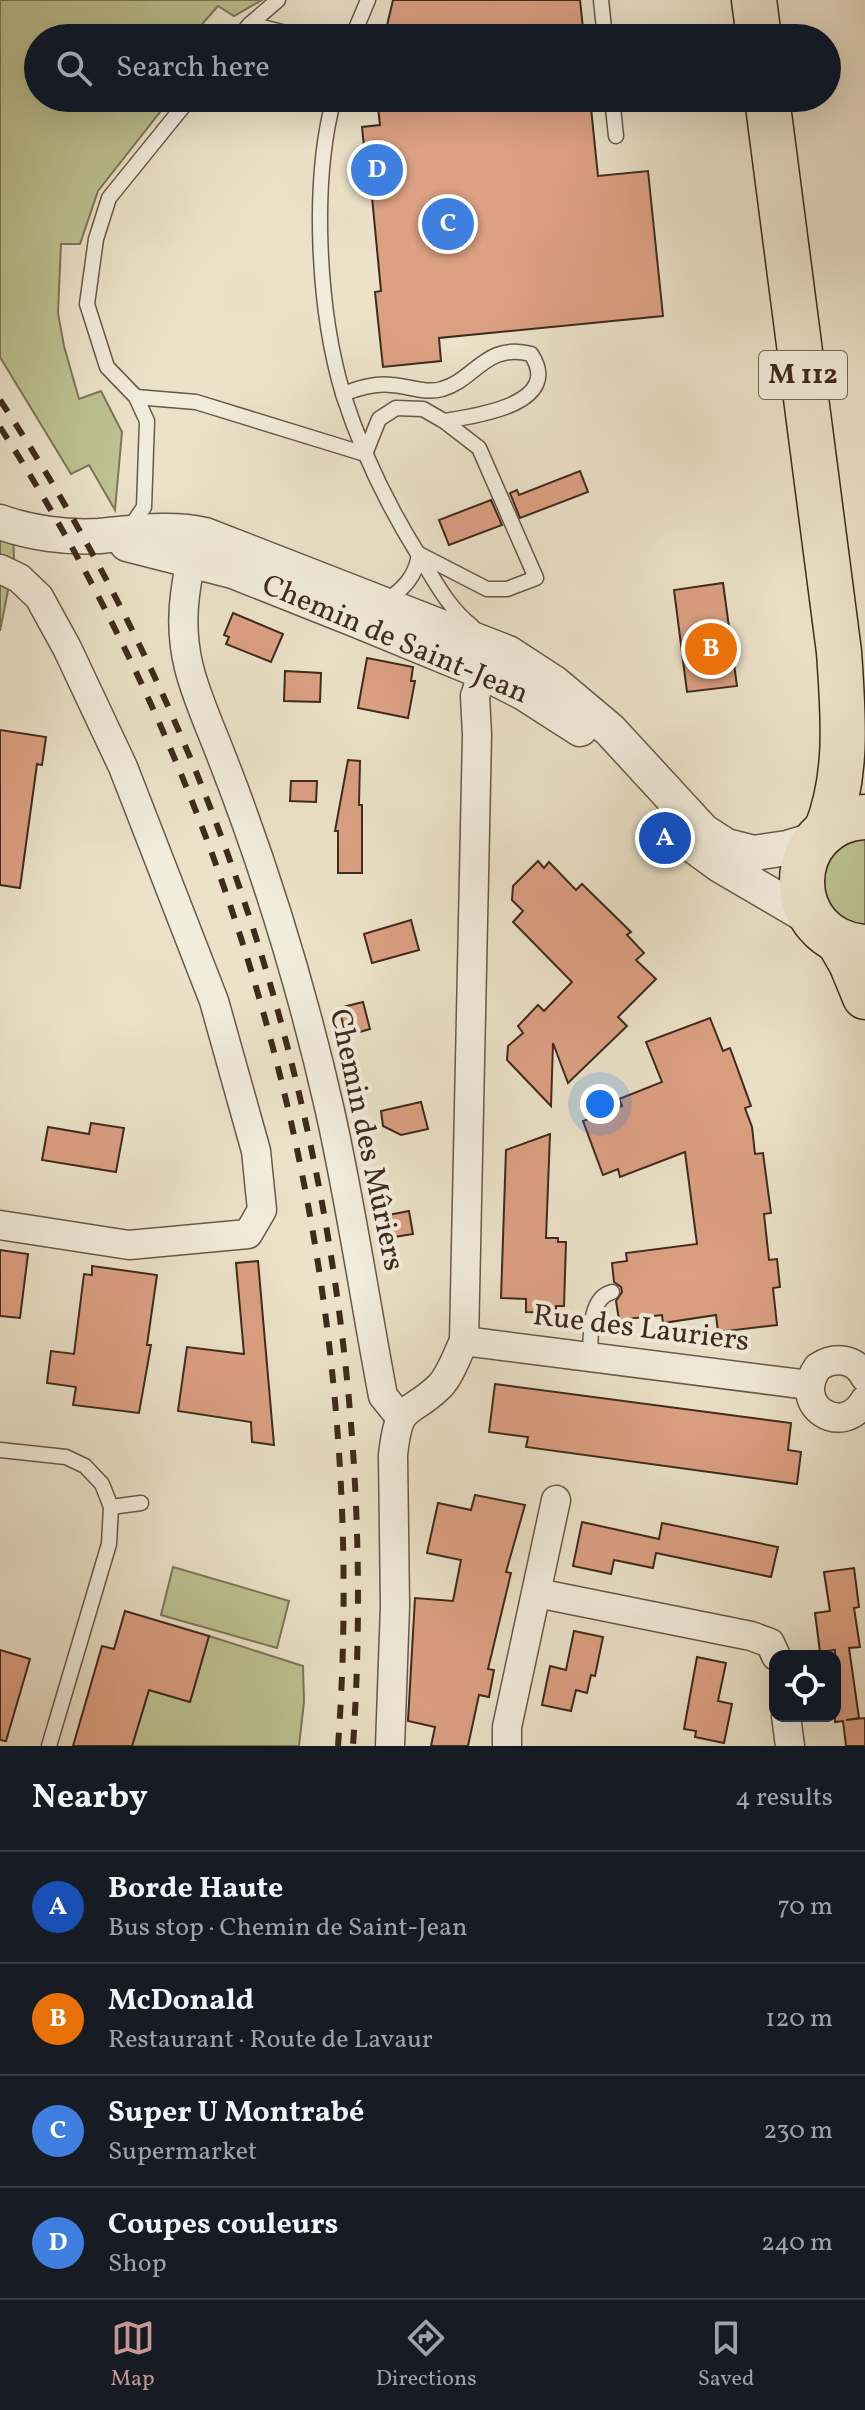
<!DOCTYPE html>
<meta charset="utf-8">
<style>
body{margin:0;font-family:Vollkorn,serif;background:#242831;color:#f1f3f6}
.controls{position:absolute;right:24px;bottom:24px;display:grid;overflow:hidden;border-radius:16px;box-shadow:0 8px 32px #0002}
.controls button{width:72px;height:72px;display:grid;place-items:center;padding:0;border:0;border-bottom:2px solid #363941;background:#171b24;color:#f1f3f6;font:40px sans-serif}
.you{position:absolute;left:600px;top:1104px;width:28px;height:28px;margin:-20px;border:6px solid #fff;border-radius:50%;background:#1a73e8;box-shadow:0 0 0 12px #1a73e833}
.badge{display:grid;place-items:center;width:52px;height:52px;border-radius:50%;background:#c59692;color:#fff;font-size:26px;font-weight:700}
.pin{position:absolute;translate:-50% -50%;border:4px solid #fff;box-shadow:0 2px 8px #0006}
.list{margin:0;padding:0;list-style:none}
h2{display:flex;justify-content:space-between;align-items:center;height:104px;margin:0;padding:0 32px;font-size:34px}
h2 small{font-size:26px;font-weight:400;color:#9ea1a6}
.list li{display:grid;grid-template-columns:52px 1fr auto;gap:24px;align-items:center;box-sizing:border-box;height:112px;padding:0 32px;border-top:2px solid #363941}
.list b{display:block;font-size:30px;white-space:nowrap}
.list p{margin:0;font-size:26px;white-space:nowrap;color:#9ea1a6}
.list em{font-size:26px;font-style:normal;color:#9ea1a6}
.icon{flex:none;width:44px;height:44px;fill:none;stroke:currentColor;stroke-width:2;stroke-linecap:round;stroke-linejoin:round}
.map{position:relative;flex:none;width:865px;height:1746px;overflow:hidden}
.search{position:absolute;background:#171b24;box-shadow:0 8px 32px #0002;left:24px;right:24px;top:24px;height:88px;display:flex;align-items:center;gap:20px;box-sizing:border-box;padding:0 28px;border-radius:44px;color:#9ea1a6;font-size:30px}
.sheet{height:552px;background:#171b24}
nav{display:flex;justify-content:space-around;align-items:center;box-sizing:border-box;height:112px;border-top:2px solid #363941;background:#171b24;font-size:22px;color:#9ea1a6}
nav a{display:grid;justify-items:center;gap:4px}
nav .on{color:#c59692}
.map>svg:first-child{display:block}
.green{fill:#bdc292;stroke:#7e7658;stroke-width:2}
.building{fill:#dca083;stroke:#3f2a1e;stroke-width:2}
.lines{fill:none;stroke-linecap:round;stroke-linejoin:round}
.service-casing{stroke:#6a5849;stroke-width:17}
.minor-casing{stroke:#6a5849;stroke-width:31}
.tertiary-casing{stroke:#6a5849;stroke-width:37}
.primary-casing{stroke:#3f2a1e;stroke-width:47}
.service{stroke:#f2ecdc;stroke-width:14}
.minor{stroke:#f2ecdc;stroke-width:28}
.tertiary{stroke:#f2ecdc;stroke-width:34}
.primary{stroke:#ebe2c9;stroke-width:44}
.rail{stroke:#3f2a1e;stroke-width:6;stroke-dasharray:14 14;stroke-linecap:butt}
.labels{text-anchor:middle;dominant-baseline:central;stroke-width:8;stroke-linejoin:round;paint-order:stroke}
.shield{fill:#f2ecdc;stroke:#756457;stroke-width:2}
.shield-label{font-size:28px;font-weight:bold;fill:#3f2a1e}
.street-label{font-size:30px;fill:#3f2a1e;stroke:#f2ecdc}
</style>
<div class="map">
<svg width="865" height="1746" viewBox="0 0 865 1746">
<rect width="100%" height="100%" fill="#ebe2c9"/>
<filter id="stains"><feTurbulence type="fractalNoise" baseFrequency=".0025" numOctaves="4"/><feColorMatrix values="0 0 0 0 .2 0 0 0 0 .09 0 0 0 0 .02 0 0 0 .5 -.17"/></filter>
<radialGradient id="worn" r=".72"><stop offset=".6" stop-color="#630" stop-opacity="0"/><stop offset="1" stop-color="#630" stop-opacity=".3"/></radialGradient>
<g class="green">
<path d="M0,0H262L234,16L218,6L190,38H38V98H171L98,191L80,244H61L58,313L64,346L79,399L101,391L122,432L115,510L89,465L71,474L0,357Z"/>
<path d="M0,520L13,527L14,560L0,631Z"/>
<path d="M865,839V925C811,918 811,845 865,839Z"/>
<path d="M173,1567L289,1601L277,1648L161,1615Z"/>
<path d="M209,1636L303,1666L304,1702L299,1746H132L149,1690L190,1702Z"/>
</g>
<g class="building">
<path d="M393,0H580L584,38H384Z"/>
<path d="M377,98H590L598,176L648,171L663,316L439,338L441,361L383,367L375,292L381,291L372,197H369L362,127L380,125Z"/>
<path d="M580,471L588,492L520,518L510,493L517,490L519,495Z"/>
<path d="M491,500L502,525L449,545L439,520Z"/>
<path d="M723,583L737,686L687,692L674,590Z"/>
<path d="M233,613L283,634L271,662L226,644L229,637L224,635Z"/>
<path d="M367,658L413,667L411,681H415L408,718L358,708Z"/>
<path d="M285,671L321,673L320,702L284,701Z"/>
<path d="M0,730L46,737L42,765L37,764L20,888L0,885Z"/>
<path d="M348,760L360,761L359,805H362V873H338V831H335Z"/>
<path d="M291,781H317L316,802L290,801Z"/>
<path d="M538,861L544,868L549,862L576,890L582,884L631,932L627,935L644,953L636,960L656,979L618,1017L627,1026L568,1083L553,1043L551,1106L507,1060L508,1046L523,1033L518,1026L538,1005L544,1011L572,982L513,922L523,911L512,900L513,886Z"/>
<path d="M411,920L419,950L372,963L364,934Z"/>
<path d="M363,1002L370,1029L346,1036L339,1008Z"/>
<path d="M710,1018L723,1051L730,1048L751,1106L745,1108L752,1127L755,1154L763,1153L771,1213L764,1214L769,1260L777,1259L780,1287L773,1288L777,1325L718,1332L716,1315L663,1323L662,1315L619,1320L616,1301L622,1292L621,1287L614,1282L612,1263L627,1261L626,1253L697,1244L685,1152L620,1177L618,1169L603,1175L583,1121L622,1106L619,1099L662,1082L646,1042Z"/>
<path d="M421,1102L428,1129L401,1135L383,1126L381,1111Z"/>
<path d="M91,1123L124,1128L116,1172L42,1160L48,1127L89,1134Z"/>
<path d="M550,1134L546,1238H558V1242H566L564,1306H556V1313L526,1312V1299L501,1298L506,1150Z"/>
<path d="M409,1211L413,1234L388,1238L383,1216Z"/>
<path d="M0,1250L28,1254L20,1318L0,1316Z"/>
<path d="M258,1261L274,1445L252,1442L251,1422L178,1411L187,1347L244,1354L236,1263Z"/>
<path d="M92,1266L157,1275L147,1345H151L139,1413L73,1405L76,1387L47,1383L51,1351L74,1354L84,1274L92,1275Z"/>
<path d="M495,1384L791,1423L788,1450L801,1452L797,1484L526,1447L528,1437L489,1432Z"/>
<path d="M475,1495L525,1505L506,1572L511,1573L488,1669L494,1670L489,1697L479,1695L468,1746H431L435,1727L408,1721L415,1598L453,1601L461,1560L427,1553L438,1503L471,1510Z"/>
<path d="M582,1522L659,1539L662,1523L778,1547L771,1577L656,1553L653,1568L614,1560L611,1574L573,1566Z"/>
<path d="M854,1568L859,1607L854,1608L860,1647L849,1648L859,1718L846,1720L865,1718V1746H846L843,1721L835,1722V1650L820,1652L815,1613L830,1611L824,1572Z"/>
<path d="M125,1611L209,1636L190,1702L149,1690L132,1746H73L102,1646L114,1649Z"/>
<path d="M574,1631L603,1637L595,1676L591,1675L587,1693L576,1690L571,1711L542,1705L550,1666L566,1670Z"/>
<path d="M0,1650L30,1659L6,1741L0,1740Z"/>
<path d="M697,1657L726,1663L718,1701L732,1704L724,1743L695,1737L696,1731L684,1729Z"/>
</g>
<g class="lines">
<defs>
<g id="service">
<path d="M601,0L605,38"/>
<path d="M250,24L278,0"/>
<path d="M238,38L250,24L306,38"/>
<path d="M352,38L368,0"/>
<path d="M334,98C311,183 318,310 343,394C361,450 387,504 418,554C434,579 448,608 472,626"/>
<path d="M612,98L616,136"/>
<path d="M343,394C359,388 375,383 392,385C408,386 426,394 442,389C475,380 486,342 531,354C564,404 476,416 444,421"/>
<path d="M136,397L196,402L365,454"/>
<path d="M365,454L379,419L396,408L423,409L444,421L479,448L536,578L507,589H487L419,554C416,577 403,589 385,602"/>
<path d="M129,529L144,507L147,421L136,397L107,367L87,304L96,239L109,198L190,98"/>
<path d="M590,1357C591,1337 588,1298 612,1292"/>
<path d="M0,1450L66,1457L85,1466L102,1484L111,1507L109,1544L49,1746"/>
<path d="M111,1507L141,1503"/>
</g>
<g id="minor">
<path d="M194,561C187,571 187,583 185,595C178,650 193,686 213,735C262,857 301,983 330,1111C351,1205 365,1301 383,1396L400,1417"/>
<path d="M0,569L19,578L39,597L67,648L123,767L214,1001L256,1151L262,1210L248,1234L129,1245L0,1225"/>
<path d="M464,1341L809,1385"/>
<path d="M865,1377C855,1358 835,1356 818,1367C790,1406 843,1439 865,1400"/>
<path d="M537,1593L751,1636L770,1643L776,1656"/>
<path d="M786,1716L790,1746"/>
<path d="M390,1746L395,1606L393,1455C399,1400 407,1418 440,1386C451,1374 457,1355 464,1341L477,735L475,696L483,672L499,659"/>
<path d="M507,1746V1727L556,1500"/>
</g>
<g id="tertiary">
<path d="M0,522C30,533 67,538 99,536C134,533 170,527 205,535L508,653L554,683L610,730L703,831L726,846L754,853L787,848L817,839"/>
<path d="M127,544L233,571L354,619L483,672L524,693L580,729"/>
<path d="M694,846L720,865L812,919"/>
</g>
<g id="primary">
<path d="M754,0L759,38"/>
<path d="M767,98L839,652C843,712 849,774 826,831"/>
<path d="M865,817C782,821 780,941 865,947"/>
<path d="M839,942L851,963L865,997"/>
</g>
</defs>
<use href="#service" class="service-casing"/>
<use href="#minor" class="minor-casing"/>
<use href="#tertiary" class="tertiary-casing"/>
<use href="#primary" class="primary-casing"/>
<use href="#service" class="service"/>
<use href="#minor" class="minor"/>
<use href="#tertiary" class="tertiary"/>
<use href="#primary" class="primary"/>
<g class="rail">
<path d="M0,400C262,797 385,1272 353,1746"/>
<path d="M0,427C251,817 372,1283 338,1746"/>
</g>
</g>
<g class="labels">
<rect class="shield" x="759" y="351" width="88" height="48" rx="6"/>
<g class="shield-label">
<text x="803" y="375">M 112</text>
</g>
<g class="street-label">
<text transform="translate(395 640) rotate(23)">Chemin de Saint-Jean</text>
<text transform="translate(366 1140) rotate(78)">Chemin des Mûriers</text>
<text transform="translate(641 1329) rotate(7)">Rue des Lauriers</text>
</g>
</g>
<rect width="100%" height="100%" filter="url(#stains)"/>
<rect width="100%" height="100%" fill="url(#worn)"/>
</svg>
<div class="controls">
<button><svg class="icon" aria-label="locate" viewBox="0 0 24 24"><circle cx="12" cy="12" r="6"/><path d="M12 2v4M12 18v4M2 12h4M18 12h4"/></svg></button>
</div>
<div class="you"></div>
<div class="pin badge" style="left:665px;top:838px;background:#1a4fb4">A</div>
<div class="pin badge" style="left:711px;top:649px;background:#e8710a">B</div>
<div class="pin badge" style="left:448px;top:224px;background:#3f7fe0">C</div>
<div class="pin badge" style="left:377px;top:170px;background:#3f7fe0">D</div>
<div class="search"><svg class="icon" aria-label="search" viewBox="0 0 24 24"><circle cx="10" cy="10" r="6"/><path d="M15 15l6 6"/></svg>Search here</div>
</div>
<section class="sheet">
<h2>Nearby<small>4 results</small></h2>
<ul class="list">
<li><span class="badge" style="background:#1a4fb4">A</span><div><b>Borde Haute</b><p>Bus stop · Chemin de Saint-Jean</p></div><em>70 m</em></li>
<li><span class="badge" style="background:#e8710a">B</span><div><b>McDonald</b><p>Restaurant · Route de Lavaur</p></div><em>120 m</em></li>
<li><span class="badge" style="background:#3f7fe0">C</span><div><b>Super U Montrabé</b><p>Supermarket</p></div><em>230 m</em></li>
<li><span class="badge" style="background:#3f7fe0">D</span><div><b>Coupes couleurs</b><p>Shop</p></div><em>240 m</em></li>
</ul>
</section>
<nav>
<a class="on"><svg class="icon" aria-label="map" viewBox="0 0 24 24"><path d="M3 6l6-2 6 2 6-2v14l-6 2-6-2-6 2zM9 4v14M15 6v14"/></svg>Map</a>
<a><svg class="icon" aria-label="directions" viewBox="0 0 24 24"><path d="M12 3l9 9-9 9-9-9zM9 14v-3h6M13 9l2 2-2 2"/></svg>Directions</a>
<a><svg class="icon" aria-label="saved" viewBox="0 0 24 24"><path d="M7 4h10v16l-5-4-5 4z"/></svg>Saved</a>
</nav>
